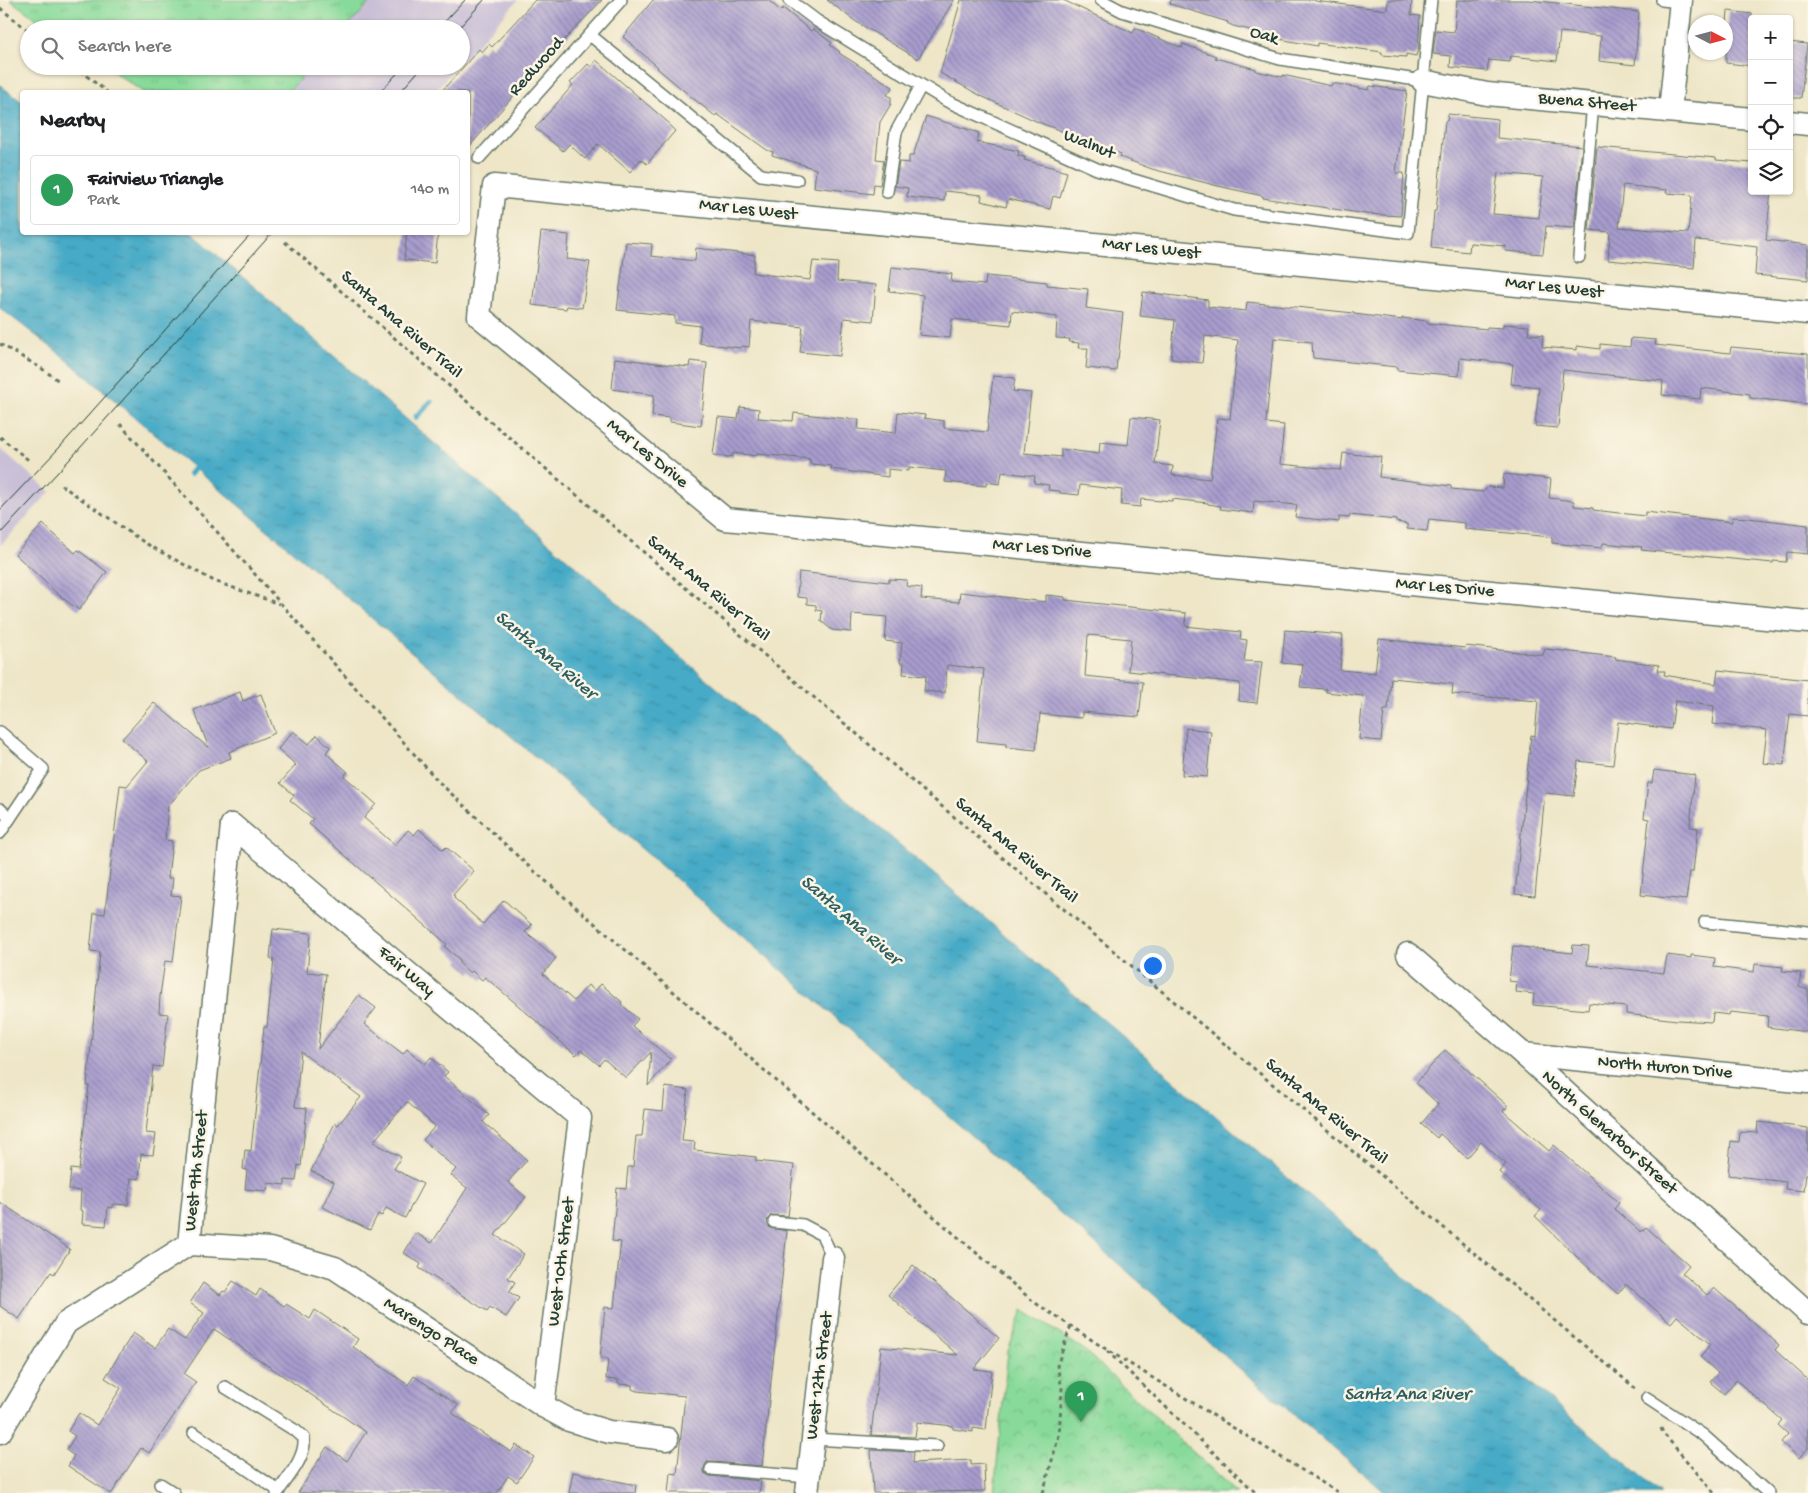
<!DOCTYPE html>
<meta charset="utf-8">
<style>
body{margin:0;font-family:"Gochi Hand",sans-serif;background:#f6f6f6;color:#202124}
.controls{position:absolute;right:15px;top:15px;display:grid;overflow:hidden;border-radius:5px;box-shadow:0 1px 4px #0004}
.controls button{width:45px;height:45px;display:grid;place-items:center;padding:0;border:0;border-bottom:1px solid #e0e0e0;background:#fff;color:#202124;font:25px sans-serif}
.compass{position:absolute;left:1688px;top:15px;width:45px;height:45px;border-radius:50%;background:#fff;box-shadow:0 1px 4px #0004;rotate:96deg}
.you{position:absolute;left:1152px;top:965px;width:18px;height:18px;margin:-12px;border:4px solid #fff;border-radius:50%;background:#1a73e8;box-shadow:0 0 0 8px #1a73e833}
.badge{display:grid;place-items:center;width:32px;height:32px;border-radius:50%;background:#1f6fb2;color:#fff;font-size:16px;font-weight:700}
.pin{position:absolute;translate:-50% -41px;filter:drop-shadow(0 1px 2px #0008)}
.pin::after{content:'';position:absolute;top:26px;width:18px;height:15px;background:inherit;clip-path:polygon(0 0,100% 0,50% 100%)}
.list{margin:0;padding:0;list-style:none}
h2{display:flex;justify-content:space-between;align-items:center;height:65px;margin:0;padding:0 20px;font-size:21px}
h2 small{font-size:16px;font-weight:400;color:#757577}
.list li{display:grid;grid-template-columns:32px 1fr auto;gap:15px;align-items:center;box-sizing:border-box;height:70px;margin:0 10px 10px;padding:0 10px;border:1px solid #e0e0e0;border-radius:5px}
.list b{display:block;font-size:19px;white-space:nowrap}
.list p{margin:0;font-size:16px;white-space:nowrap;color:#757577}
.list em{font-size:16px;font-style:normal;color:#757577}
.icon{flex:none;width:28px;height:28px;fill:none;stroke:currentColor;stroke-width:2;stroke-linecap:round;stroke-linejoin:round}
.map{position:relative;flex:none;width:1808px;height:1493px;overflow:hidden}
.search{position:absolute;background:#fff;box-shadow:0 1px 4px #0004;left:20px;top:20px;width:450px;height:55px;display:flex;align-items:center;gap:12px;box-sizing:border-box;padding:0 18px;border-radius:28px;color:#757577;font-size:19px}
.panel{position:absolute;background:#fff;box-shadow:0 1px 4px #0004;left:20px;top:90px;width:450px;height:145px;border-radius:5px}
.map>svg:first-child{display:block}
.industrial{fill:#c9bfd7}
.grass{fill:url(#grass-tufts);stroke:#548c67}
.park{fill:url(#park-crowns);stroke:#548c67}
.water{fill:url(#water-ripples);stroke:#32747d}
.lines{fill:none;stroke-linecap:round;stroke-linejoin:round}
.stream{stroke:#46aac6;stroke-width:6}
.building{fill:url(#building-back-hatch);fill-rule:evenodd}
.service-casing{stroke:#677867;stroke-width:14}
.minor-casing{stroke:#677867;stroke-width:25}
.path{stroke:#677867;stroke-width:3;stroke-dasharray:4 4;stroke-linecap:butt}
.service{stroke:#fff;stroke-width:11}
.minor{stroke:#fff;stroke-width:22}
.tram{stroke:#1f3d34;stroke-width:1}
.labels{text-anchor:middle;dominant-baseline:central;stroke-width:5;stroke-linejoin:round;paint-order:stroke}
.street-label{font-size:18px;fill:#1f3d34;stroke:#fcf5e5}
.water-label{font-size:19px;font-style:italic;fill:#2b5e60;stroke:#fcf5e5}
</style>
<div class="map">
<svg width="1808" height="1493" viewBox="0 0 1808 1493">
<defs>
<pattern id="grass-tufts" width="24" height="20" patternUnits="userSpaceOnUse" patternTransform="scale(1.25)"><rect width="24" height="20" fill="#88da9a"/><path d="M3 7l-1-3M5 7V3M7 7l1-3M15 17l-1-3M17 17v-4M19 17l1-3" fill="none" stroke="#75bc85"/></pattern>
<pattern id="park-crowns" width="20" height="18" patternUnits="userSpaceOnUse" patternTransform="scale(1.25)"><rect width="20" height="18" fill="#88da9a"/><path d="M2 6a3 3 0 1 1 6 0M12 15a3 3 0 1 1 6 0" fill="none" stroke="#75bc85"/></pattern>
<pattern id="water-ripples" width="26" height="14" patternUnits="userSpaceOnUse" patternTransform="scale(1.25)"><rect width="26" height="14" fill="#46aac6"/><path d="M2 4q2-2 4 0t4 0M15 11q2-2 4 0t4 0" fill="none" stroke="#3a8ca2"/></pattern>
<pattern id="building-back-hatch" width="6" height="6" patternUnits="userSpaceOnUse" patternTransform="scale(1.25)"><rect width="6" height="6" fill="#a89cce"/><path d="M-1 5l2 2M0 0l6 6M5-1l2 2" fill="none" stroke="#8880a8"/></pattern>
</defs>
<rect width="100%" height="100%" fill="#fcf5e5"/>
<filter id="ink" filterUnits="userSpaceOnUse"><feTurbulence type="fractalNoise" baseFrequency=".02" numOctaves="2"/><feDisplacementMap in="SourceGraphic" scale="10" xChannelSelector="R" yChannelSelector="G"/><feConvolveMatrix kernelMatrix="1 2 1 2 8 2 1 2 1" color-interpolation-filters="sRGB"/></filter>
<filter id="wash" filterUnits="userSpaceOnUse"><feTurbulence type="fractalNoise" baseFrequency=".0096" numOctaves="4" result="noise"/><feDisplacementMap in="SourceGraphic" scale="20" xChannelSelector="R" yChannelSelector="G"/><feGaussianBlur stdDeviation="1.12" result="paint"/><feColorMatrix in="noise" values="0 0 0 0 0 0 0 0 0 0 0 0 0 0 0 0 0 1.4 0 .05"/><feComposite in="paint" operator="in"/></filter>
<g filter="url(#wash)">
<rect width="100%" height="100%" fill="#eee6c7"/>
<g class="industrial">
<path d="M373,0H518L461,62V29H346Z"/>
<path d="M312,66H457L434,92H289Z"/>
<path d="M0,448L50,492L0,546Z"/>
</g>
<g class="grass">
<path d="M10,0H372L346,29H51Z"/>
<path d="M105,66H312L288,92H143Z"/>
</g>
<path class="park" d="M1023,1310L1083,1349L1237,1493H994L1008,1351Z"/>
<path class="water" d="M0,85L22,102V232L192,233L640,622L1296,1185L1661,1493H1386L1206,1340L565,782L60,354L0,308Z"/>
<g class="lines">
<g class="stream">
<path d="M416,417L431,402"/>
<path d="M190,474L200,461"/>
</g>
</g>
<g id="blocks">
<g class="building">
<path d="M535,0H602L537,69L468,148V92H441L479,49L482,52L489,44L492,47Z"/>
<path d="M653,0H768L781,11L783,8L811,31L813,29L832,43L830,45L840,52L839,53L893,87L887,95L891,97V104L880,122L876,159L884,160L880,185L874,184L873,194L814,187L816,169L772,155L773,152L767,150L717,114L715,116L689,95L657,68L658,67L623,37Z"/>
<path d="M827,0H954L918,59L855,21Z"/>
<path d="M961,0H1063L1133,33L1135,28L1182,48L1183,44L1216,56L1215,58L1256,69V71L1283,77V75L1331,86L1332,83L1369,90L1370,86L1407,91L1396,173H1404L1401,216L1366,214L1263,198V196L1218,186L1152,169L1120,157L1121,154L1038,122L981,96L940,73Z"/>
<path d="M1171,0H1315V1L1387,10L1388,0H1412L1411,15L1420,16L1418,52H1417L1416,56L1406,54V57L1382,55V52L1317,43V46L1279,39L1280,37L1233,26L1227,23L1228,22L1170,4Z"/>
<path d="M1457,0H1529L1639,12L1635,65L1599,61L1601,36L1560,32L1557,61L1511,56L1510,62L1489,60L1487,71L1450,67L1451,56L1433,54L1436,30L1454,32Z"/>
<path d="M1728,11L1752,14V66L1726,63V34Z"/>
<path d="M1789,42L1807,44L1801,98H1789Z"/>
<path d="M596,60L670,124L669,125L675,131L647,164L641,159L630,172L598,144L585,159L569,144L563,151L535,128L573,85L570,83L588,64L591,67Z"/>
<path d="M1448,114L1498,119L1497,138L1582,146L1574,228L1546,226L1543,254L1505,251L1506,246L1470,243L1469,252L1431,248L1434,211H1436L1445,121H1447ZM1498,173L1543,177L1539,218L1493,214Z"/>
<path d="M926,116L979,133L977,142L1019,151L1018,156L1025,157L1024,160L1059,169V170L1067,172L1060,198L1053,196L1050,209L1008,199L1006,207L981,201L982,195L945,191L944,201L907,197L908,188L895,186L899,162L909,163V156H913Z"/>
<path d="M1598,147L1716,158V160L1752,163V191H1771L1766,240L1808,245V280L1755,275L1757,247L1708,241L1696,240L1694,268L1608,260L1610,232L1589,230L1597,148ZM1623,185L1667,190L1666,193L1692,195L1688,233L1619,227Z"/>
<path d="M407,232H438L435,263L404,260Z"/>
<path d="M541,232L569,235L567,259L590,262L582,308L567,306L566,309L532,305Z"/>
<path d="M626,242L652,244L651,256L695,261L696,248L755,255L753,273L810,280L813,261L838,263L837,281L876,285L873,321L844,318L840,356L800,352L803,327L751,321L749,347L741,346V348L699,343L701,326L675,323V316L617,310Z"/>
<path d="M892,267L952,274L951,282L985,285L986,276L1047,282V285L1088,289L1086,308L1123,313L1118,360H1117L1116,371L1086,368L1088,348H1078L1079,343L1069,342L1070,339L1056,338L1057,317L1012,311L1011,325L952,319L950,338L919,335L923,295L889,291Z"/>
<path d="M1143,292L1208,300V307L1246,311L1247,302L1354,313V314L1402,320V318L1427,321V323L1487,329V327L1503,328V324L1529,326L1528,334L1543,335L1542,347L1577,350V346L1600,349V344L1630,347L1631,338L1656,340L1655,345L1730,353L1731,347L1808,354V404L1750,398V394L1701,388L1700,399L1662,395L1663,381L1563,370L1558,428L1535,426L1539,387L1511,384L1513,364L1460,358L1459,376L1397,370V367L1313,358L1312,342L1274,338L1266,423L1284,425L1280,464L1341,470L1343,453L1381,457L1379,477L1451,486V489L1483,492L1488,487L1503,488L1504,474L1551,479L1549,498L1574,501V506L1593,508V510L1645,516V512L1732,522V517L1748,518L1808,525V554L1787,552L1786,562L1773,561V563L1641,550L1642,547L1603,543L1602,548L1552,543V537L1465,529V523L1429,519L1427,531L1407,529V524L1396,522V520L1350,515L1349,518L1339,517V522L1295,517L1297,505L1254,501L1253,513L1220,509L1221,506L1208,504V503L1172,499V501L1161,500V501L1141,499L1140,507L1121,505L1122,490L1080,485L1079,495L1060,493V491L1048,490L1049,485L1034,483L1035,476L1002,472L1000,484L986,482V486L945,482L946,471L909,467V471L888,469V477L831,469V466L810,464V459L757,454V456L733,453V456L728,457L713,455L718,417L738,419L740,407L759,409L758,418L793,421L794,413L859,420L858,429L896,433L898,412L925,415L924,418L944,421V428L987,432L993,376L1015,378L1013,391L1031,393L1024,453L1061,457V449L1099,454L1100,442L1128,445L1131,417L1160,420L1155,464L1173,466L1172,475L1210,479L1217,418L1230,419L1238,340L1205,336L1202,363L1171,359L1175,320L1140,316Z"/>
<path d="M615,358L689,367L690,361L707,363L701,426L670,422V418L652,416L654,395L612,389Z"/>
<path d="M43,524L75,553L78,550L107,572L79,610L60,596L15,554Z"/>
<path d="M799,572L889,582V579L907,580L906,586L922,588L921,599L959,602L960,592L1046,602V595L1065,597V600L1186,613L1185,626L1241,632L1240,639L1247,640L1244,661L1262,662L1257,703L1239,701L1240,683L1128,671L1131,639L1088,635L1085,676L1143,682L1139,717L1082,712V718L1040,714L1036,750L1006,747V744L977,741L984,669L947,665L945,693L924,691L926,676L903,674L904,663H900L902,643L885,641L887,617L852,614L851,632L832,630L821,621L822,611L816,610V605L807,604V598L797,597Z"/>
<path d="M1285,630L1343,635L1340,670L1375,673L1379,639L1465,648L1466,646L1543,655L1545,649L1616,657L1615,659L1659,665L1658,671H1665L1664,675L1716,684L1718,670L1808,680V716L1790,714L1784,765L1763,763L1767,730L1712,724L1714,706L1675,701L1671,729L1618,722L1613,765L1578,761L1574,796L1545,793L1535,896L1515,894L1531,735L1535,736L1538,701L1452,694L1453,684L1391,678L1388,710H1384L1381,741L1359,739L1363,696L1326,692V689L1300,687L1303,665L1282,663Z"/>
<path d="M240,692L243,701L261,694L275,733L229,752L231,758L199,770L168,806L165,840L172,841L168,878H173L171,895L181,896L173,962L165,961L160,996L159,1013L168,1014L162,1067L153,1066L146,1133L156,1134L153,1155L141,1154L139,1179L131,1178L128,1205L113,1204V1208L108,1207L106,1226L82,1224L83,1211L80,1210L81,1191L69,1190L71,1169L79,1170L89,1086H87L100,952L90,951L94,913L105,914L120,785L127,786L148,761L122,739L154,703L209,748L194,710Z"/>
<path d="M1186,728L1211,731L1207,777L1182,775Z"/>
<path d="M293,731L309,744L317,735L330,747L326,753L348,772L344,776L376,804L364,818L395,845L408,830L414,835L419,829L443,850L446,847L474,871L453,895L455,896L454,898L483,924L504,900L532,925L525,932L556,958L543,974L574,1001L588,985L595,991L601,984L622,1002L621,1004L638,1019L632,1026L671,1059L648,1086L651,1052L626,1078L604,1059L599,1065L581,1050L576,1055L485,977L482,980L472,971L470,973L458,962L460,960L445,947L447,944L309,824L313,819L290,800L294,795L280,783L296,765L278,749Z"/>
<path d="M1654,770L1695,775L1690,827L1698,828L1693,872H1690L1686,900L1641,895L1649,819L1644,818L1648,783H1652Z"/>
<path d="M273,929L311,933L307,972L326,974L318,1049L359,995L376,1008L364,1024L403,1054L407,1049L425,1064L431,1057L448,1072L444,1076L489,1115L483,1122L527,1160L508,1182L526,1197L495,1235L524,1254L508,1278L515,1282L509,1292L519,1298L506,1317L490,1307L487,1311L419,1268L421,1264L404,1253L416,1233L432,1243L467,1188L451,1175L456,1169L423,1140L435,1126L407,1102L373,1142L401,1157L394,1169L423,1184L405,1218L386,1208L382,1216L378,1214L370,1230L322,1207L334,1182L311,1171L335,1123L338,1125L361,1097L301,1052L295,1107L307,1108L301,1166L298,1165L296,1181L285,1180V1185L268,1183L267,1191L245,1189L247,1170L243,1169L245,1150L251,1151L264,1027H267L274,959L270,958Z"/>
<path d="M1573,945L1589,946L1587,965L1664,973L1667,955L1691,958V955L1715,958L1714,967L1754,972L1755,964L1783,967L1782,971L1801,973L1799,987L1808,990V1032L1767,1027L1768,1016L1730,1012L1729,1015L1713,1013L1712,1022L1677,1020L1626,1014V1007L1589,1003L1588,1010L1533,1005L1534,994L1516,992L1517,982L1509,981L1513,946L1572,953Z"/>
<path d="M1445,1050L1508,1106L1503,1111L1549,1151L1554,1145L1619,1203L1614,1209L1641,1232L1646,1227L1689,1265L1682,1273L1707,1295L1714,1288L1779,1345L1775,1350L1808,1380V1448L1799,1458L1781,1442L1788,1434L1778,1425L1782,1420L1736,1380L1724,1394L1710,1382L1718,1373L1700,1357L1710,1344L1677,1316L1671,1323L1626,1284L1618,1294L1581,1261L1535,1216L1541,1210L1499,1172L1506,1164L1481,1142L1467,1158L1440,1134L1437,1138L1421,1124L1438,1104L1416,1083Z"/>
<path d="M665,1087L688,1090L682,1141L695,1142L694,1150L756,1157V1161L794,1165L788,1216L771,1215L767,1221L770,1228L787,1231L762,1466L712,1462H707L704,1468V1473L710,1476L761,1481L759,1493H668L670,1473L677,1474L685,1396L637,1391L632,1389V1385L618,1384V1380L606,1379L608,1359H600L605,1307L614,1308L619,1258L621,1242L612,1241L617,1188L626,1189L628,1167H633L636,1136H642L645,1109L663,1111Z"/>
<path d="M1758,1122L1808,1128V1174H1806L1804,1191L1785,1189L1786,1182L1728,1175L1731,1141L1739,1142L1740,1132L1757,1133Z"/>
<path d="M0,1202L70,1249L54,1274L51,1272L19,1319L0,1306Z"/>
<path d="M913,1265L999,1338L974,1369L992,1371L986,1430L973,1428V1432L953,1429V1426L917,1422L915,1437L871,1435L881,1347L958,1355L888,1295Z"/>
<path d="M233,1281L256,1296L260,1289L284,1306L286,1304L310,1319L315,1310L358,1339L353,1347L408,1385L414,1376L458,1405L452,1413L471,1426L511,1452L516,1445L534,1457L517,1482L508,1476L497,1493H298L327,1447L347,1461L366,1432L214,1329L184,1374L196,1382L149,1453L141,1448L112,1493H109L68,1466L74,1456L66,1450L75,1436L68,1431L79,1413L97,1425L121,1388L105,1378L133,1333L155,1348L168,1329L185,1340L204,1313L190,1303L203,1283L220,1295L223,1291L225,1292Z"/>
<path d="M871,1450L914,1452L913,1463L971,1460V1465L984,1464L985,1491L873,1493Z"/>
<path d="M573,1472L636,1485L635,1493H569Z"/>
</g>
</g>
</g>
<g filter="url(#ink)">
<use href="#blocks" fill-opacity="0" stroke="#677867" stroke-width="1"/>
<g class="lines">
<defs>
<g id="service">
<path d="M789,0L817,21L947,101L1097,169L1234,210L1408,233L1431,0"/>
<path d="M1101,0L1122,11L1280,59L1423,81"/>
<path d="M1662,0L1680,2"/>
<path d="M590,35L761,175L797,180"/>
<path d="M479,158L621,0"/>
<path d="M887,192L896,132L921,86"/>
<path d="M1579,257L1593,104"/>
<path d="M0,732L43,769L0,833"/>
<path d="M0,809L10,818"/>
<path d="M1705,922L1808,932"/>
<path d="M774,1222L803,1225L822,1235L833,1258"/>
<path d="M225,1387L296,1431L304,1438C306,1458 288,1477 277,1493"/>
<path d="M1647,1398L1703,1435L1768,1493"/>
<path d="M194,1433L279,1491"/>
<path d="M813,1439L937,1446"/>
<path d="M711,1469L808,1477"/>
<path d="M160,1484L174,1493"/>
</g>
<g id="minor">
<path d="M1423,81L1487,94L1752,119"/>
<path d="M1670,111L1681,0"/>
<path d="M1789,122L1808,124"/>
<path d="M1808,313L494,186L479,316L725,519L1808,622"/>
<path d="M232,825L580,1118L543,1406"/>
<path d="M1408,954L1523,1054L1808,1313"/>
<path d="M1523,1054L1808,1082"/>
<path d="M189,1244L270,1249L335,1268L543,1406L569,1420L609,1432L667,1439"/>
<path d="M0,1432L66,1323L189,1244L232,825"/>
<path d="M807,1493L833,1258"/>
</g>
</defs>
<use href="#service" class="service-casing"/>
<use href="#minor" class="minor-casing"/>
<g class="path">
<path d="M0,8L29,31"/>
<path d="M74,66L107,92"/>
<path d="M285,242L463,398L973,833L1635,1388"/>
<path d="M0,344L41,368L59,381"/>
<path d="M120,424L228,544L439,782L525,863L884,1174L1034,1302L1101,1346L1339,1493"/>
<path d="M0,437L31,462"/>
<path d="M61,485L145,543L214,581L279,604"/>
<path d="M1107,1351L1256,1493"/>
<path d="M1661,1428L1663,1433L1714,1493"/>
<path d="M1043,1493L1059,1435L1062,1388L1057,1366L1071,1325"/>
</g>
<use href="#service" class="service"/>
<use href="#minor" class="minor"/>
<g class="tram">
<path d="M438,29L465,0"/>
<path d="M458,29L484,0"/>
<path d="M380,92L404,66"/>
<path d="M400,92L423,66"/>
<path d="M0,510L59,448L253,232"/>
<path d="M0,534L72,457L273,232"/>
</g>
</g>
</g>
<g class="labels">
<g class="street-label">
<text transform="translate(1264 36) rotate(17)">Oak</text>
<text transform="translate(537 67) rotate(-48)">Redwood</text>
<text transform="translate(1587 103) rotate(5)">Buena Street</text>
<text transform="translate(1089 145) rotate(22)">Walnut</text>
<text transform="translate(748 210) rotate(6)">Mar Les West</text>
<text transform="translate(1151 249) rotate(6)">Mar Les West</text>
<text transform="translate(1554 288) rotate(6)">Mar Les West</text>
<text transform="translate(401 325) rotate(41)">Santa Ana River Trail</text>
<text transform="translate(647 454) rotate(39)">Mar Les Drive</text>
<text transform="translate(1042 549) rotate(5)">Mar Les Drive</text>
<text transform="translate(1445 588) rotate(5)">Mar Les Drive</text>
<text transform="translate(708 589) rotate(40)">Santa Ana River Trail</text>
<text transform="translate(1016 851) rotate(40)">Santa Ana River Trail</text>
<text transform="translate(406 972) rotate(40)">Fair Way</text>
<text transform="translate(1665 1068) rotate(5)">North Huron Drive</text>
<text transform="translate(1326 1112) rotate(40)">Santa Ana River Trail</text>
<text transform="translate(1609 1133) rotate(42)">North Glenarbor Street</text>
<text transform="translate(197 1171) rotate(-84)">West 9th Street</text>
<text transform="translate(562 1262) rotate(-83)">West 10th Street</text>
<text transform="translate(431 1332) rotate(33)">Marengo Place</text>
<text transform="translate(820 1376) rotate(-83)">West 12th Street</text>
</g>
<g class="water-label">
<text transform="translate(545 656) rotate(40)">Santa Ana River</text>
<text transform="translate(850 921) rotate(41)">Santa Ana River</text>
<text x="1407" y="1395">Santa Ana River</text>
</g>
</g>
</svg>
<div class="controls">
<button>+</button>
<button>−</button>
<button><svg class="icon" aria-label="locate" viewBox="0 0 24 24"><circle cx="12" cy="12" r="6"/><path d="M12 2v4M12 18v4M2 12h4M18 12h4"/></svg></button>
<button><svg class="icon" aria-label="layers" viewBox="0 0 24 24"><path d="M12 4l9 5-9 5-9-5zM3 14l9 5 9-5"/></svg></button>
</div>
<svg class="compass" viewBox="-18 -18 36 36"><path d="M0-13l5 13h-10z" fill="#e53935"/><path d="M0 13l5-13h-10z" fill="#757577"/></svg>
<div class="you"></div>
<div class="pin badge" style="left:1081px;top:1422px;background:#2e9e5b">1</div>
<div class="search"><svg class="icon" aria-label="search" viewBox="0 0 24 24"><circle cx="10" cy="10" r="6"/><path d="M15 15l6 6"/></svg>Search here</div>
<section class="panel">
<h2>Nearby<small></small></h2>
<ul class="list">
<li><span class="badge" style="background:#2e9e5b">1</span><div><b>Fairview Triangle</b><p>Park</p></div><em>140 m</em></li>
</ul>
</section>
</div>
